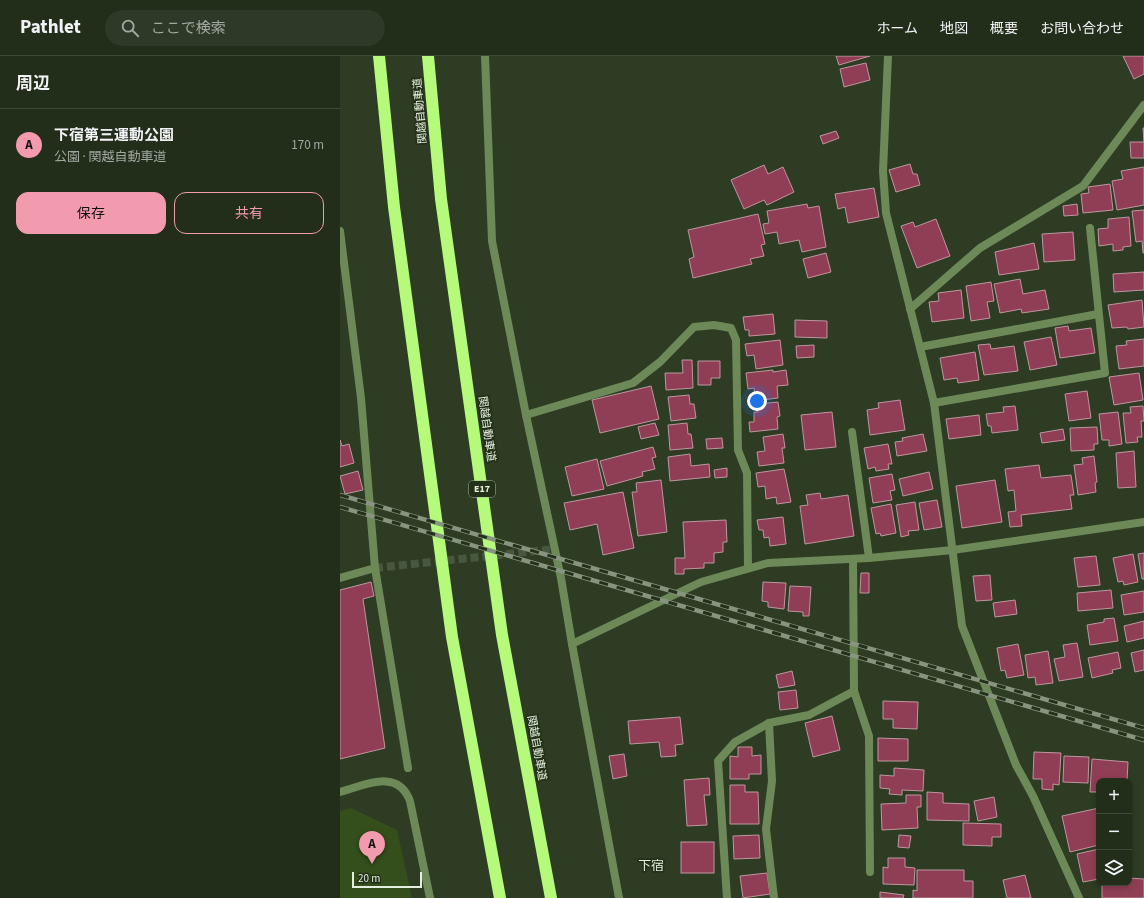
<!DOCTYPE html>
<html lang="ja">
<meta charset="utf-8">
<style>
body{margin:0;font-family:"Source Sans 3","Noto Sans JP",sans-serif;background:#2e3927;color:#f1f3f6}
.controls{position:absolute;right:12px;bottom:12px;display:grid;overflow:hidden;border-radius:8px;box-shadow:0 2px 6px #0003}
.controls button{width:36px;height:36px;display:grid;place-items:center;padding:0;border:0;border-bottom:1px solid #3f4939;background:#222d1a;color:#f1f3f6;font:20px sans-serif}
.scale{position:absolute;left:12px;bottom:10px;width:70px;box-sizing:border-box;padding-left:4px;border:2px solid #e4eede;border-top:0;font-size:11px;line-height:14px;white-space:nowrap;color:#e4eede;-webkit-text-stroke:3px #233119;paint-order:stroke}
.you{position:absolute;left:417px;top:345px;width:14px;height:14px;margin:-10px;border:3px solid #fff;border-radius:50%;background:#1a73e8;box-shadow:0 0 0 6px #1a73e833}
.badge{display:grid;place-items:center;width:26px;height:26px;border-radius:50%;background:#f29aae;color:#111;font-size:13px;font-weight:700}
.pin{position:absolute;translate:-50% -33px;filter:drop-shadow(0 1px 2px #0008)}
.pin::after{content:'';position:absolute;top:21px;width:14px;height:12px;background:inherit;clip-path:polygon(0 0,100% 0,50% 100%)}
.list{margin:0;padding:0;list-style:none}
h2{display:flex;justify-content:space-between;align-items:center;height:52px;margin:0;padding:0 16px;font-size:17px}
h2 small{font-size:13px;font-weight:400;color:#a2a8a2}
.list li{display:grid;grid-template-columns:26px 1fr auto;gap:12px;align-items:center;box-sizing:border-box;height:72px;padding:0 16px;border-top:1px solid #3f4939}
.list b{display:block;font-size:15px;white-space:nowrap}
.list p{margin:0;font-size:13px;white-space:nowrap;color:#a2a8a2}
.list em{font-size:13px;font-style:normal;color:#a2a8a2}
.actions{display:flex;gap:8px;padding:12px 16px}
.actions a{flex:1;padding:9px 0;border:1px solid #f29aae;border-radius:12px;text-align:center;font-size:14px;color:#f29aae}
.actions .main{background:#f29aae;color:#111}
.icon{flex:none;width:22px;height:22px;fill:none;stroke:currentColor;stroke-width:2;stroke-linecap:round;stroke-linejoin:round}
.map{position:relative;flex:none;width:804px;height:842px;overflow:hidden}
header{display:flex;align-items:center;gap:24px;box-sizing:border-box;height:56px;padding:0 20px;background:#222d1a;border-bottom:1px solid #3f4939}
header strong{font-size:19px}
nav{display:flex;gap:22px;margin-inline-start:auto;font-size:14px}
.search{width:280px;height:36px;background:#2e3927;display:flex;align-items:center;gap:10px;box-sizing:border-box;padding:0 14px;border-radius:22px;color:#a2a8a2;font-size:15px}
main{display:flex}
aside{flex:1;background:#222d1a}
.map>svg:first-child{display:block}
.green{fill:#344f1c}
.building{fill:#903e55;stroke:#bd979f}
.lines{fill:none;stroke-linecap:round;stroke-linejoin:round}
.minor-tunnel{stroke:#48573f;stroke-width:8;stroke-dasharray:8 4;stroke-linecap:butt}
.service{stroke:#6d8958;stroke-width:8}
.minor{stroke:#6d8958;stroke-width:8}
.tertiary{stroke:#6d8958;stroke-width:8}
.motorway{stroke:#b5fa7b;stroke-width:12}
.rail-casing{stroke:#87947f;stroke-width:4.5}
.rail{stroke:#233119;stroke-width:3;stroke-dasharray:9;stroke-linecap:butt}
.labels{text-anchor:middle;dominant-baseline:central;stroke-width:3.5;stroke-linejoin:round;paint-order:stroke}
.shield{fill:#233119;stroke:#aab5a3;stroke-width:1}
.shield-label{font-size:10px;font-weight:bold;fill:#e4eede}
.street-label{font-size:11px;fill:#e4eede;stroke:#233119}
.quarter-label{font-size:13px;fill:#e4eede;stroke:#233119}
</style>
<header>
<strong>Pathlet</strong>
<div class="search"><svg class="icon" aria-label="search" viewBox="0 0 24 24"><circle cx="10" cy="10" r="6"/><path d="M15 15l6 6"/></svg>ここで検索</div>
<nav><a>ホーム</a><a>地図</a><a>概要</a><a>お問い合わせ</a></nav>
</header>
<main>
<aside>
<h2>周辺<small></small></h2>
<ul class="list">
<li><span class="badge">A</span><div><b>下宿第三運動公園</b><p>公園 · 関越自動車道</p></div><em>170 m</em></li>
</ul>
<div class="actions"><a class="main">保存</a><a>共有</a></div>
</aside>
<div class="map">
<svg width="804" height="842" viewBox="0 0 804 842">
<rect width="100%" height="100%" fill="#2d3c23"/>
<path class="green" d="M11,752L57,774L72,842H0V755Z"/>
<g class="building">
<path d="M496,0H530L499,9Z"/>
<path d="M783,0H804V18L794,23Z"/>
<path d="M526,7L530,24L504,31L500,13Z"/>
<path d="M803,72H804V102H791L790,86H804Z"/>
<path d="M496,75L499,82L483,88L480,80Z"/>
<path d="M570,108L573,118H577L580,129L556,136L549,114Z"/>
<path d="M424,109L428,118L443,111L454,136L427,149L424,144L404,153L391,124Z"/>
<path d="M804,111V149L777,154L772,125L783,123L781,115Z"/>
<path d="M770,128L773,154L743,157L741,138L749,137L748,131Z"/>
<path d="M534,132L539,161L508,167L505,151L498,153L495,138Z"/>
<path d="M467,148L468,152L479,150L486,191L462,196L459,184L439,188L437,176L425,178L423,168L429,167L427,155Z"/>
<path d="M737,148L738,159L724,160L723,150Z"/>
<path d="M804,154V197H803L802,185L796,186L792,155Z"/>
<path d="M418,158L425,188L421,189L424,200L410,203L412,208L353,222L349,203L354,201L348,174Z"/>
<path d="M789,161L791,190L783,191V194L773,195V188L759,190L758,173L768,172V163Z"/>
<path d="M596,163L610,200L577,212L561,170L573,166L575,171Z"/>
<path d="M733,176L735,204L704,206L702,178Z"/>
<path d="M694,187L699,213L659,219L655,196Z"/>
<path d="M486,197L491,216L468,222L463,203Z"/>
<path d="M804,216V234L774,236L773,218Z"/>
<path d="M680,223L683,238L705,234L709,253L682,257L681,253L660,257L654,228Z"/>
<path d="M651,226L654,245L647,246L650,262L631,265L626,230Z"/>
<path d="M621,234L624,262L592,266L589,246L599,245L598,237Z"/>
<path d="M802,244L804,271L788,273L787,271L772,272L768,249Z"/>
<path d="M433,258L435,278L409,280V274H405L403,261Z"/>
<path d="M455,264L487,265V282L455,281Z"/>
<path d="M728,270L729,275L751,272L755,297L720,302L715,272Z"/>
<path d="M711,281L717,309L690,314L684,286Z"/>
<path d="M804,283V310L779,313L776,290L787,289L786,285Z"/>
<path d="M440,284L443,309L416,313L414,299L407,300L405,288Z"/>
<path d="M650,288L651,293L674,290L678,315L644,319L638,289Z"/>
<path d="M474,289V301L457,302L456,290Z"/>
<path d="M635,296L639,324L618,327L617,322L604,324L600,302Z"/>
<path d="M342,304H352L353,332L326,334L325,317H343Z"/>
<path d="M358,305H380V322H371V329H358Z"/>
<path d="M433,314V316L446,314L448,329L437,330L438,342L422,344L421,338L415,339L414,332L408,333L406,317Z"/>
<path d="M799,317L803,344L774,349L769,321Z"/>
<path d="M311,330L319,363L260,377L252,344Z"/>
<path d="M747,335L751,362L729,365L725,338Z"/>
<path d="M349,339L350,348H354L356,362L331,365L328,341Z"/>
<path d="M560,344L565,374L530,379L527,354L539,352L538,347Z"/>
<path d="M438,346L440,360L437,361L438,373L410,376L409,366H414V356H418V348Z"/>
<path d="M675,350L678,374L652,377L651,370H648L646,358L664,356L663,351Z"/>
<path d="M803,350L804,365H801L802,381H797L798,386L786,387L783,357H791L790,351Z"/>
<path d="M492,356L496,391L465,394L461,359Z"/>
<path d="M778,356L782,388L769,390V384H762L759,358Z"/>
<path d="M639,359L641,379L609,383L606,363Z"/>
<path d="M315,367L319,379L301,383L298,371Z"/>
<path d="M347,367L348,378H351L353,392L330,394L328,369Z"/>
<path d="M757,371L758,388H754V394L731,395L730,372Z"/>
<path d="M723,373L725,384L702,387L700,377Z"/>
<path d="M443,378L445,392H442L444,407L419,410L417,396L425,395L423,381Z"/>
<path d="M583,378L587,395L557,400L555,386L563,385L562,382Z"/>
<path d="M382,382L383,392L367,393L366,383Z"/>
<path d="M0,384L2,390L9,388L14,407L0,411Z"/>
<path d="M548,388L552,408H548L549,413L536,415L535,411L528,413L524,392Z"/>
<path d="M313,391L316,401L312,402L315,413L302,416L303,420L267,430L260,405Z"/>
<path d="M794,395L796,431L778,432L776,397Z"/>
<path d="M350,398L351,410L369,408L370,421L330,425L328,401Z"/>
<path d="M754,400L757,426L755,427L756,436L738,439L734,409L743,408L742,402Z"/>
<path d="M257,403L264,433L232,440L225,411Z"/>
<path d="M699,409L701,422L731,419L734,439H730L732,453L681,459L682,470L670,471L668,456L676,455L674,434L668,435L665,413Z"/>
<path d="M387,412V421L375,422L374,414Z"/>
<path d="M444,413L451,446L437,448L436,441L426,443L425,430L418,431L416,417Z"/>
<path d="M18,415L23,434L5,438L0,420Z"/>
<path d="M589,416L593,433L563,440L559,423Z"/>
<path d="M552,418L555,434L550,435L552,444L533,447L529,422Z"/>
<path d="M321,424L327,476L298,480L292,436H297L296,427Z"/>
<path d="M655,424L662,466L622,472L616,430Z"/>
<path d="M283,436L294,492L263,499L257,468L230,474L224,447Z"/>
<path d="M480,437L481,443L508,439L514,480L465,488L460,450L468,449L466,439Z"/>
<path d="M597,444L602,471L584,474L579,447Z"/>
<path d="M575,446L579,474L568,475L569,479L561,481L556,449Z"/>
<path d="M551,448L556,477L541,480L540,477L536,478L531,452Z"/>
<path d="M443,461L446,488L430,490L429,481L424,482L423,474H419L417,464Z"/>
<path d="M386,464L387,486H383V496L374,497V507H364V512L344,513V518H335V502H345L343,466Z"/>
<path d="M804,497V523H802L798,498Z"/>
<path d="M793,498L798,526L784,529L783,525L778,526L773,502Z"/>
<path d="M756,500L760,529L738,531L734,502Z"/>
<path d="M521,517H529V537H520Z"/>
<path d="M650,519L652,544L636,545L633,520Z"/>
<path d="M31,526L34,540L23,543L45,692L0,703V534Z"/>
<path d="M423,526L446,527L444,553L428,551V546L422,545Z"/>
<path d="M450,530L471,531L469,560H463V556L448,555Z"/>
<path d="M771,534L773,552L738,555L737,537Z"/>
<path d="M804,535V556L784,559L781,539Z"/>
<path d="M675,544L677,558L655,561L653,547Z"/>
<path d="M774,562L778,585L750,589L747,569L764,566V563Z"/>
<path d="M804,565V582L787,586L784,570Z"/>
<path d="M737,587L743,621L719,625L714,603L725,601L723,589Z"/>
<path d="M678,588L684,619L667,622L665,614L661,615L657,592Z"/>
<path d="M804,594V614L795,616L791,597Z"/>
<path d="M708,595L713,627L696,629L695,621L688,622L685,599Z"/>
<path d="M778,596L781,612L772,614L773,617L752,622L748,602Z"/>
<path d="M452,615L455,629L439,632L436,619Z"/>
<path d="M456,634L458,652L440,654L438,636Z"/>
<path d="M543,645L578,646L577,673L553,672V663H543Z"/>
<path d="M492,660L500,694L473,701L465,667Z"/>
<path d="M340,661L343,688L335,689L336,700L321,701L319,686L290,688L288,665Z"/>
<path d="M538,682L568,683V705H538Z"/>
<path d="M398,691H412V700L421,699V718H409V723H390V700L398,701Z"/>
<path d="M694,696L721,697L719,729L713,728V734L702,733V723H693Z"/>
<path d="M284,698L287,720L273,723L269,700Z"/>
<path d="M724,700L749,701L748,727L723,726Z"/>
<path d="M752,703L788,706L787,725H759V736H750Z"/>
<path d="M554,712L584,714L583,735L562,734V739L549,738L550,733L540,732V719L554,720Z"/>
<path d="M369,722L370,739H364L367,769L347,770L344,724Z"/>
<path d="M390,729H405V736H418L419,768H390Z"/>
<path d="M587,736L603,737V747L629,748V765L587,764Z"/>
<path d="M566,739H581V751H577L578,772L542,774L541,748L566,747Z"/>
<path d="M654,741L657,761L638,765L634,745Z"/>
<path d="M759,752V789L730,796L722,760Z"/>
<path d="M623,767L661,768V781H652V790L623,789Z"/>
<path d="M419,779L420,802L394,803L393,780Z"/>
<path d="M559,779L571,780L569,792L558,791Z"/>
<rect x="341" y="786" width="33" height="31"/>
<path d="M759,793V823L743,826L737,798Z"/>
<path d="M548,802H565V811L575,812L574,829L543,828V811L548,812Z"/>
<path d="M577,814H624V825H633V842H573V834L577,835Z"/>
<path d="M427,817L430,838L403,842L400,820Z"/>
<path d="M685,819L691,842H667L663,824Z"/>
<path d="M789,822L804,823V842H762V827H789Z"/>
<path d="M540,836L564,839L563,842H540Z"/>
</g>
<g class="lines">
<path class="minor-tunnel" d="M35,512L215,493"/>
<g class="service">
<path d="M512,376L529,502"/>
<path d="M35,512L68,712"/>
<path d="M429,667L432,725L426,773L434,842"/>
</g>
<g class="minor">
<path d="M145,0L152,185L186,359L221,522L232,588L279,842"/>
<path d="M548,0L543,115L546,157L594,347L622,570L676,709L693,740L739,842"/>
<path d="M0,175L21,342L35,512L0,522"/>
<path d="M570,253L640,192L743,130L804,49"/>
<path d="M580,291L758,258"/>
<path d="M594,347L765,317L750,172"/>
<path d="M186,359L293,327L320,306L354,271L374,269L391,272L396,284L398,394L407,417L408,512"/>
<path d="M513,503L514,635L529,680L530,816"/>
<path d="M232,588L361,526L428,507L529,502L613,494L804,466"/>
<path d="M387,842L378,705L395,686L429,667L469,659L514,635"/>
</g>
<path class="tertiary" d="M0,736C25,729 58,712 70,745L90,842"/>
<g class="motorway">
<path d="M39,0L54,151L112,581L160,842"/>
<path d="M88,0L101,143L162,579L211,842"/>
</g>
<defs>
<g id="rail">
<path d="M0,439L804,672"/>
<path d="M0,451L804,684"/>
</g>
</defs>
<use href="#rail" class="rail-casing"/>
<use href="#rail" class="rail"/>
</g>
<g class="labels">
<rect class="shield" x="129" y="425" width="26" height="16" rx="3"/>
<g class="shield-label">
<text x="142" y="433">E17</text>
</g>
<g class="street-label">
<text transform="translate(80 55) rotate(-95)">関越自動車道</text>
<text transform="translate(147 373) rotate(82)">関越自動車道</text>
<text transform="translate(197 692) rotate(80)">関越自動車道</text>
</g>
<g class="quarter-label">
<text x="311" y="810">下宿</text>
</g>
</g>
</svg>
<div class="controls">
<button>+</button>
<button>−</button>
<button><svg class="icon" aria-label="layers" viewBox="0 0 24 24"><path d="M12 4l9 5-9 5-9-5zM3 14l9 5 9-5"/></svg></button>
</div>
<div class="scale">20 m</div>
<div class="you"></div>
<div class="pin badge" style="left:32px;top:808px">A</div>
</div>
</main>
